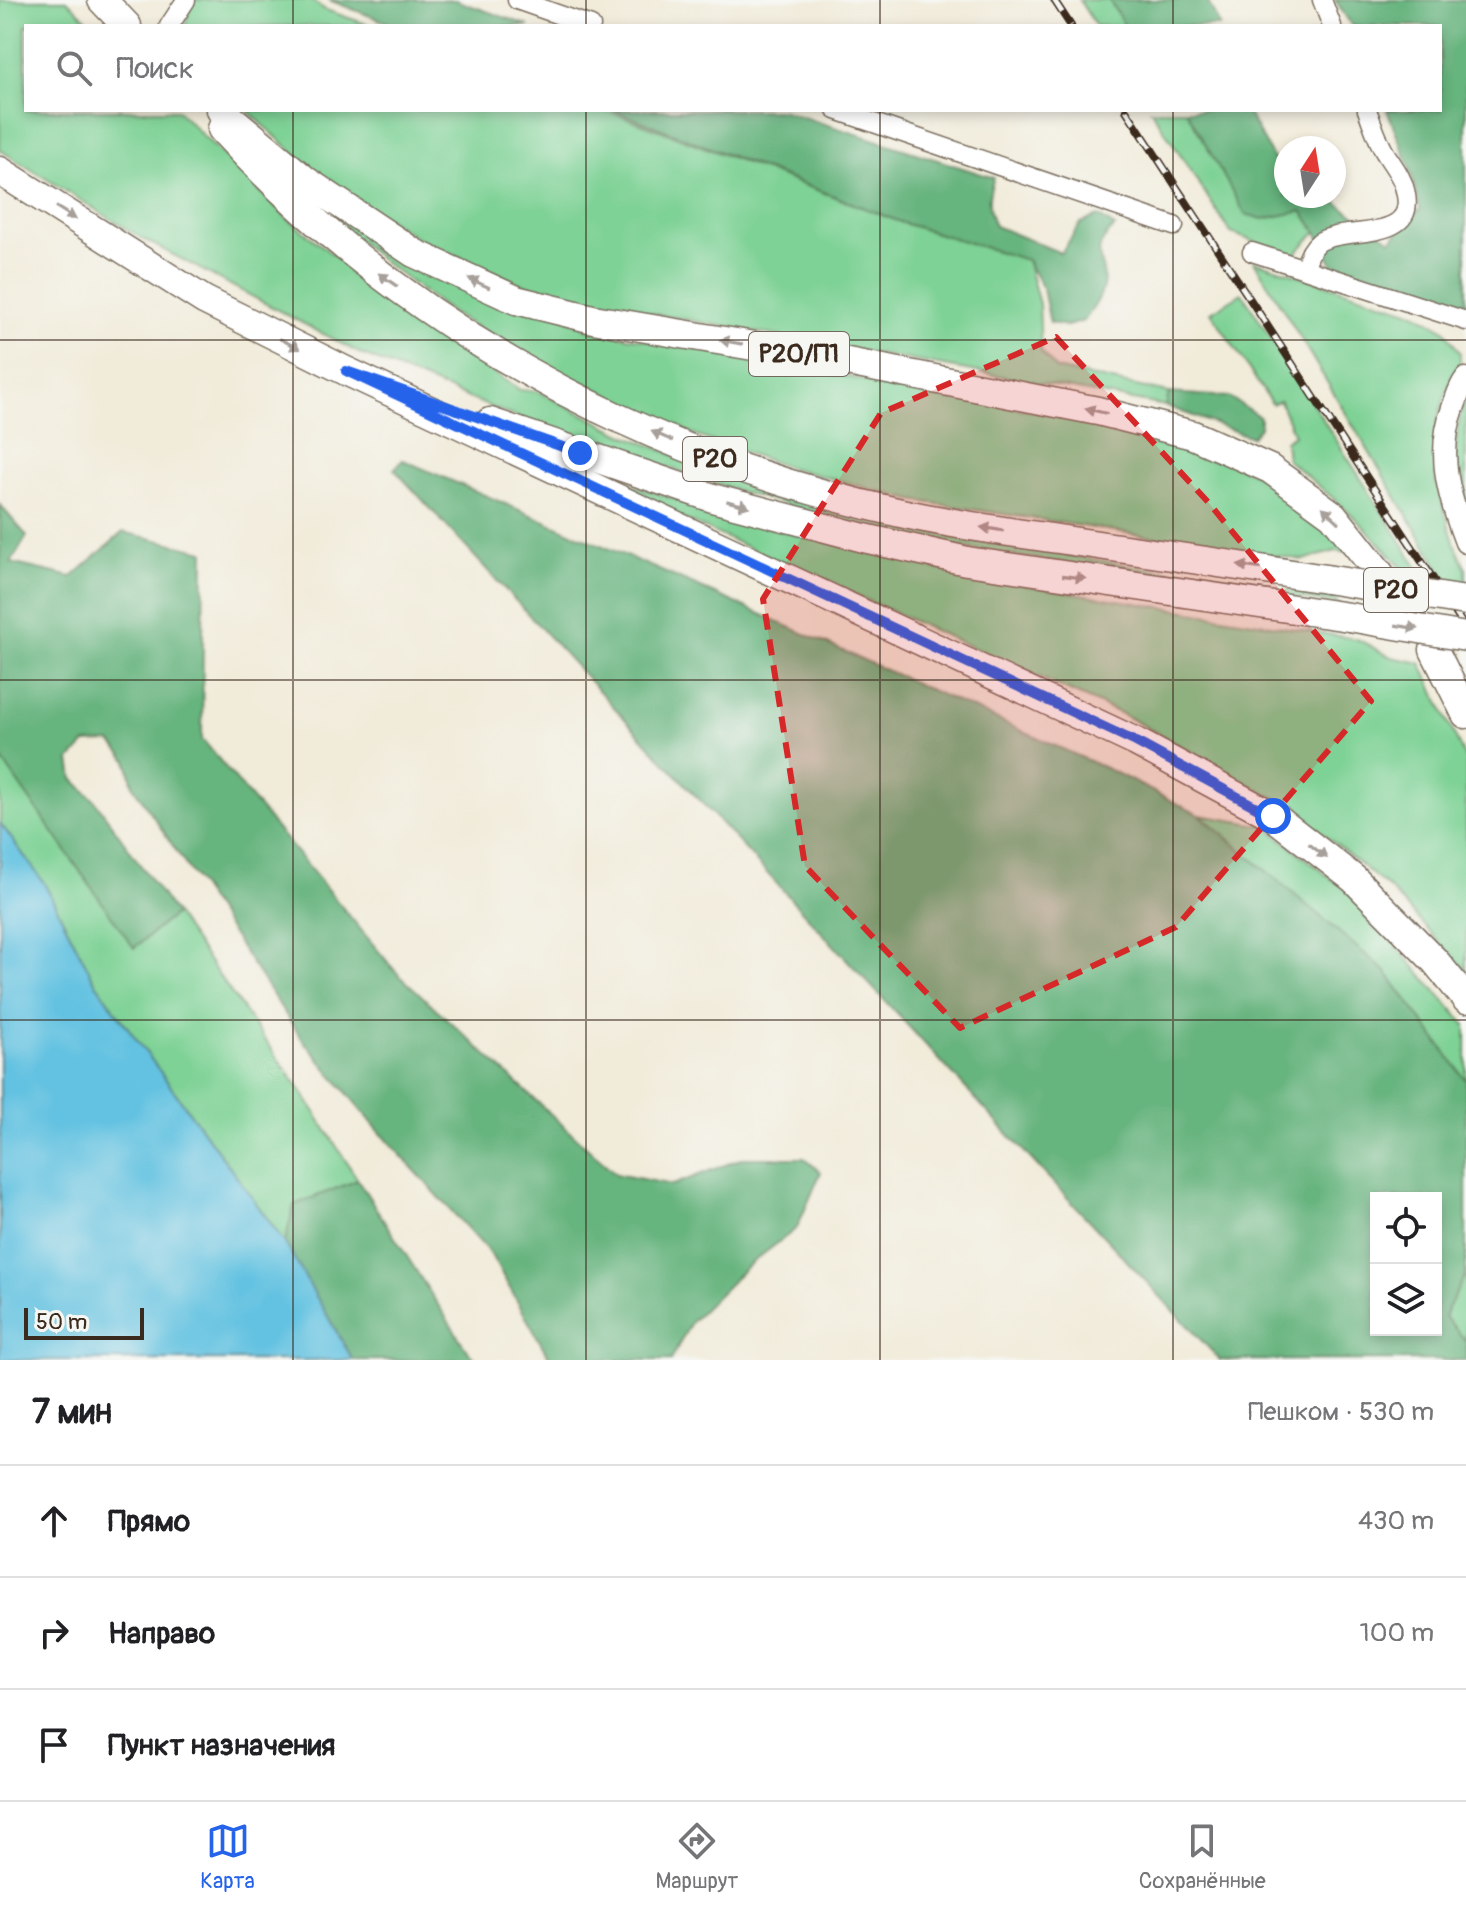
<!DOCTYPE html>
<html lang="ru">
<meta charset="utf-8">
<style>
body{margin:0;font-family:Pangolin,sans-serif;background:#f2f2f2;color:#202124}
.controls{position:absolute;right:24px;bottom:24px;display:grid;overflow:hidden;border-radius:0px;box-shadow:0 4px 12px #0003}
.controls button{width:72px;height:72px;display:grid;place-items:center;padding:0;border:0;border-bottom:2px solid #e0e0e0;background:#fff;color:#202124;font:40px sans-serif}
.compass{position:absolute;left:1274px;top:136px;width:72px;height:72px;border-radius:50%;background:#fff;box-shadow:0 4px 12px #0003;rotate:12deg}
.scale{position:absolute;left:24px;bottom:20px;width:120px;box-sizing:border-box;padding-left:8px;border:4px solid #3b2a1e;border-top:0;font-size:22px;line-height:28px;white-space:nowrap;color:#3b2a1e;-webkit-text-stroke:6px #f6f6f2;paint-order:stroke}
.stop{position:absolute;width:24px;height:24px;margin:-18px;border:6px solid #2563eb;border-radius:50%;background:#fff}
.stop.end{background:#2563eb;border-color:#fff;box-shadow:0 2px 8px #0008}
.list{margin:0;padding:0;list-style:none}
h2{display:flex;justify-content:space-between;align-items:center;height:104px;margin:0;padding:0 32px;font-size:34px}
h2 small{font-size:26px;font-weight:400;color:#757577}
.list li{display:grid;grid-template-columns:52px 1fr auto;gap:24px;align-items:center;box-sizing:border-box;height:112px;padding:0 32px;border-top:2px solid #e0e0e0}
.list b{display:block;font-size:30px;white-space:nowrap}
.list em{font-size:26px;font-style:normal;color:#757577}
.icon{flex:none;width:44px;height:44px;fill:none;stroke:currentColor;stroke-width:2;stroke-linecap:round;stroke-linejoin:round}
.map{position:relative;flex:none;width:1466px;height:1360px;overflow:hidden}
.search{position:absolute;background:#fff;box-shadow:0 4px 12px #0003;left:24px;right:24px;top:24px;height:88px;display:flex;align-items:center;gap:20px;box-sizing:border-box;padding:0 28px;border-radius:0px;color:#757577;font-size:30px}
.sheet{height:440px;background:#fff}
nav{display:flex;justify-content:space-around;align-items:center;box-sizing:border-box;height:112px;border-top:2px solid #e0e0e0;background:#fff;font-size:22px;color:#757577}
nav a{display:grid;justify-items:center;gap:4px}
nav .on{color:#2563eb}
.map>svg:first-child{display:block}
.green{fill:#7ed295;stroke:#5c7e5a;stroke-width:2}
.forest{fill:#66b47e;stroke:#506f4e;stroke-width:2;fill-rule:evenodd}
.water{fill:#63c2e1;stroke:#4f7680;stroke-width:2}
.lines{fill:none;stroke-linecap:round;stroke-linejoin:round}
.primary-tunnel{stroke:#cdc4b4;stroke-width:28;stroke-dasharray:28 14;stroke-linecap:butt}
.minor-casing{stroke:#7b6e5f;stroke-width:21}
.tertiary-casing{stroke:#7b6e5f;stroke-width:25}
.primary-casing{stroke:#7b6e5f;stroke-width:31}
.minor{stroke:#fff;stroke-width:18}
.tertiary{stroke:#fff;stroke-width:22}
.primary{stroke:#fff;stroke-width:28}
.rail-casing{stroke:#3b2a1e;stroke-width:8}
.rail{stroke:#f6f6f2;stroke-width:5;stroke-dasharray:15;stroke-linecap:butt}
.primary-bridge-casing{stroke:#7b6e5f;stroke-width:31;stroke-linecap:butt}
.primary-bridge{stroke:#fff;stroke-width:28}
.oneway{fill:#a79f9a}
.route{stroke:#2563eb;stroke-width:10}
.marked{fill:#d62828;fill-opacity:0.2;stroke:#d62828;stroke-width:6;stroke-dasharray:16 10;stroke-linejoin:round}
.grid{fill:none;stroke:#3b2a1e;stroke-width:2;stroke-opacity:0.55}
.labels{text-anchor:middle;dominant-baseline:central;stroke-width:6;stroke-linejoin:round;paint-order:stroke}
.shield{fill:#f6f6f2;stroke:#73675e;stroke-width:2}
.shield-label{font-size:26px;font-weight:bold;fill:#3b2a1e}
</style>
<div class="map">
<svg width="1466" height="1360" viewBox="0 0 1466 1360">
<rect width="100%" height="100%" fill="#f6f6f2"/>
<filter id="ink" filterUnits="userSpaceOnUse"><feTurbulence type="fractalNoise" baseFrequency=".0125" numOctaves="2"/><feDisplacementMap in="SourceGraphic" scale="16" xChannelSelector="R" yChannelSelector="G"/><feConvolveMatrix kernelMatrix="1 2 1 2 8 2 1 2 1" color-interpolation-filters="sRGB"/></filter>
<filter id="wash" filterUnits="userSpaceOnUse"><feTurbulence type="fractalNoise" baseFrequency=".006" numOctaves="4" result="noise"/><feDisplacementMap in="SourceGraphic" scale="32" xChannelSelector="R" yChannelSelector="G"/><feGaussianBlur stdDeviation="1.8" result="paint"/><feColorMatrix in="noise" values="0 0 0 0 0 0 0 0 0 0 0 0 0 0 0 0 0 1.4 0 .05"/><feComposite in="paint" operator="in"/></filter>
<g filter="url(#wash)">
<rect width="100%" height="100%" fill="#f1ebd9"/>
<g class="green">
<path d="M0,0H67L93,26H26V110H177L288,219L438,338L520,390L537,391L620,433L743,483L846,514L953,537L1334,598L1338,604L950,546L842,521L739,491L508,414L361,354L143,239L0,150Z"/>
<path d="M192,0H310L326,10L372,26H185Z"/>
<path d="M1079,0H1109L1125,26H1096Z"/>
<path d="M247,110H606L903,223L1027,260L1039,304L1041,352L1056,369L1169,393L1166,406L595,303L519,283L417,238L311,169Z"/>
<path d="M1151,110H1186L1190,114L1246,214L1263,219L1302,211L1317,232L1293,256L1231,233Z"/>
<path d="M293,185L590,330L1094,422L1189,446L1267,479L1326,519L1352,553L1336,551L1303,560L912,500L788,467L697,436L548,366L453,314L384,262Z"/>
<path d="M1254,261L1415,313L1445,330L1460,353V363L1451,380L1438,418L1433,448L1436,483L1454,542L1466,569V588L1450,586Z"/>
<path d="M1242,293L1427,582L1411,579C1371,530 1336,499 1287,460L1285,441L1294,435L1280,401L1272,404L1211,312Z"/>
<path d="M1466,396V506C1452,467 1453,435 1466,396Z"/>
<path d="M543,456L749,523L969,576L1357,639L1391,657L1421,663L1466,760V971L1390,889L1291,807L1124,715Z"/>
<path d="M0,757L134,947L175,914L304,1095L358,1180L294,1205L285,1243L96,984L44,883L0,823Z"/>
<path d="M1200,815L1265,826L1347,891L1466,1025V1080L1386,972Z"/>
<path d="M1466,1273V1341L1444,1316Z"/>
</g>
<g class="forest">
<path d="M329,0H455L529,26H396Z"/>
<path d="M1109,0H1207L1220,26H1125Z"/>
<path d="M1335,0H1466V311L1334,267L1317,232L1302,211L1263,219L1245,214L1186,110H1246L1274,159L1286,167V196H1327L1391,240L1420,209L1409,165L1387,110H1440V26H1352Z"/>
<path d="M613,110H781L994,178C987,197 987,208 995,226L1061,253L1081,223L1098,216L1115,227C1082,256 1113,264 1101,293C1098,303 1090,312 1084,321L1067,326L1050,323L1043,289L1027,260L903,223Z"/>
<path d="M1169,393L1229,397L1260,417V427L1251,437L1166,406Z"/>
<path d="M403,460L738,604L1114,772L1200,815L1386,972L1466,1080V1273L1444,1316L1466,1341V1360H1220L1032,1160L394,469ZM1376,1198H1436V1330H1376Z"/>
<path d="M0,505L27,536L11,563L72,577L123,532L204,551L202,739L396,972L616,1174L673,1185L743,1158H804L821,1172L797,1228L745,1268L691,1322L671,1360H552L547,1354L490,1253L378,1130L302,1039L133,786L127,760L111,742L86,743L70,760L73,779L95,801L175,914L134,948L0,757Z"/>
<path d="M358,1180L463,1344L475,1360H353L285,1243L294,1205Z"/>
</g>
<path class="water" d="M0,823L44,883L96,984L285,1243L353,1360H0Z"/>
</g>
<g filter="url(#ink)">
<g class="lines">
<path class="primary-tunnel" d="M1381,576L1432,645"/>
<defs>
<g id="minor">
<path d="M517,0L591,26"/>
<path d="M1322,0L1332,26"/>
<path d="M169,26L186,0"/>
<path d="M836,110L1174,226"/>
<path d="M1252,252L1466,321"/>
<path d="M1305,269C1307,259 1310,249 1319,242C1342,226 1415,243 1406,195C1404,180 1395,168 1387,156C1378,143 1373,125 1367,110"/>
</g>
<path id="tertiary" d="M1466,379C1459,388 1457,398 1453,408C1436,454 1449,498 1466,542"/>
<g id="primary">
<path d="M102,0L127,26"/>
<path d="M221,110L306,181L414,253L516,300L593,319L837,360L1098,411L1193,435L1270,469L1333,515L1380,574"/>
<path d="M222,129C399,325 644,457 901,513C955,525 1010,532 1065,540C1152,553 1239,566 1326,579"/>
<path d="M0,171L204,300L346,371L1136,742L1273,816L1354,879L1435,961L1466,999"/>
<path d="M490,422L716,499L864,538L967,561L1349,617"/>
<path d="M1434,650L1466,714"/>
</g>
</defs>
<use href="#minor" class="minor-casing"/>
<use href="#tertiary" class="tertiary-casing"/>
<use href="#primary" class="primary-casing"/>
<use href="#minor" class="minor"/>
<use href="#tertiary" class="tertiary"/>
<use href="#primary" class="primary"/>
<defs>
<g id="rail">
<path d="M1054,0L1071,26"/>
<path d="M1126,110L1466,629"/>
</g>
</defs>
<use href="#rail" class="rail-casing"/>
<use href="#rail" class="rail"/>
<defs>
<g id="primary-bridge">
<path d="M1326,579L1466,601"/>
<path d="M1349,617L1466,637"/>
</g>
</defs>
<use href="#primary-bridge" class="primary-bridge-casing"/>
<use href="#primary-bridge" class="primary-bridge"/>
</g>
<defs><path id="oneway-solid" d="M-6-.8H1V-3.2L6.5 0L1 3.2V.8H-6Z" transform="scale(2)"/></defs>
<g class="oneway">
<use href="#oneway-solid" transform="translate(66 213) rotate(32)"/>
<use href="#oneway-solid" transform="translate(388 280) rotate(-145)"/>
<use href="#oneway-solid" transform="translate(479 283) rotate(-155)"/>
<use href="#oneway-solid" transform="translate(731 342) rotate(-170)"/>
<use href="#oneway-solid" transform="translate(290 344) rotate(27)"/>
<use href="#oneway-solid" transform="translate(1096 411) rotate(-167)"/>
<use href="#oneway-solid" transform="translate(662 436) rotate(-156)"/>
<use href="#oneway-solid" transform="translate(738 504) rotate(15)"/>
<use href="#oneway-solid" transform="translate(1331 515) rotate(-137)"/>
<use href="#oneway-solid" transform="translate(992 529) rotate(-171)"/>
<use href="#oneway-solid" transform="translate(1249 567) rotate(-172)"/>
<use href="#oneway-solid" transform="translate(1074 577) rotate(8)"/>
<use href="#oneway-solid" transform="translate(1407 627) rotate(9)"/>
<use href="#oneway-solid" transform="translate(1318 851) rotate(38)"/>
</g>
</g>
<g class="lines" filter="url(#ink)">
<path class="route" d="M580,453L346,371L1136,742L1273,816"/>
</g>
<path class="marked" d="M1056,337L1208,502L1371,701L1176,927L960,1028L805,866L763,599L881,413Z"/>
<path class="grid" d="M293,0V26M586,0V26M880,0V26M1173,0V26M293,110V1360M586,110V1360M880,110V1360M1173,110V1360M0,340H1466M0,680H1466M0,1020H1466"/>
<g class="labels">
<g class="shield">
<rect x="749" y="332" width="100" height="44" rx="6"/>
<rect x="683" y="437" width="64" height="44" rx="6"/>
<rect x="1364" y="568" width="64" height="44" rx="6"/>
</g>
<g class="shield-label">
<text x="799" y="354">Р20/П1</text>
<text x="715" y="459">Р20</text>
<text x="1396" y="590">Р20</text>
</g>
</g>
</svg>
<div class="controls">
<button><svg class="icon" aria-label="locate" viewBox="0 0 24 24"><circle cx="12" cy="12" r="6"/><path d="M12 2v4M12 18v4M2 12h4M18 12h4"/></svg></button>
<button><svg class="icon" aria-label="layers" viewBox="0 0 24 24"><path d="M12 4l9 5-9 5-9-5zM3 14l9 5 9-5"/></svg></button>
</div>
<svg class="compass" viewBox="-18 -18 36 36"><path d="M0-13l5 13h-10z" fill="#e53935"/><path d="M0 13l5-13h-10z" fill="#757577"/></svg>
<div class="scale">50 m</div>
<div class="stop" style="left:1273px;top:816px"></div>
<div class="stop end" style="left:580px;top:453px"></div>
<div class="search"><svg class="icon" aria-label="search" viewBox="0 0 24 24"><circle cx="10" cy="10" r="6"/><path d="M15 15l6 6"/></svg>Поиск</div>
</div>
<section class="sheet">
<h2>7 мин<small>Пешком · 530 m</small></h2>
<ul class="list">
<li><svg class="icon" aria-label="ahead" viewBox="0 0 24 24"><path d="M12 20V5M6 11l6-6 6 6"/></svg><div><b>Прямо</b></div><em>430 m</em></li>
<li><svg class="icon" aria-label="right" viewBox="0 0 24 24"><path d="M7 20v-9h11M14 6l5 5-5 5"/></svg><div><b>Направо</b></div><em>100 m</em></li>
<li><svg class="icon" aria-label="arrive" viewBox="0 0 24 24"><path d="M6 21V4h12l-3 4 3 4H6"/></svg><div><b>Пункт назначения</b></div></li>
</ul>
</section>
<nav>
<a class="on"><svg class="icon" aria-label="map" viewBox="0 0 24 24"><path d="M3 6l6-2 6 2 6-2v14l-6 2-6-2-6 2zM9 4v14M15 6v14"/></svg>Карта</a>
<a><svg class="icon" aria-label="directions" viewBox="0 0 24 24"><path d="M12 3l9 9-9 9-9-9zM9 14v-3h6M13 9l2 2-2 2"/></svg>Маршрут</a>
<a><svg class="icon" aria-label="saved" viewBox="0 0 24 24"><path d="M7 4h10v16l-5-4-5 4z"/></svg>Сохранённые</a>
</nav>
